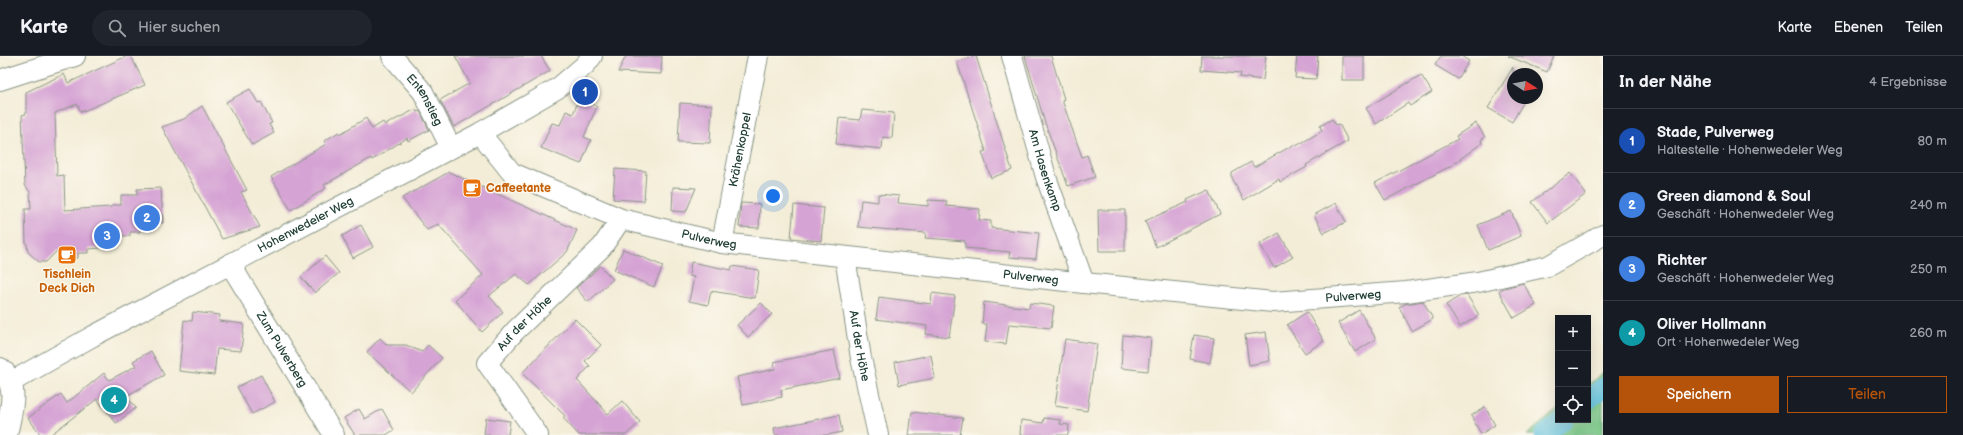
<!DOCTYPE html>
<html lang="de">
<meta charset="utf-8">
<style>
body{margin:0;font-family:"Balsamiq Sans",sans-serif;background:#20242c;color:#f1f3f6}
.controls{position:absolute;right:12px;bottom:12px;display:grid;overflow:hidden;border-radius:0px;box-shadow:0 4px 16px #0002}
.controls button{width:36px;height:36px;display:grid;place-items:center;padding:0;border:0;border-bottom:1px solid #363941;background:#171b24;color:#f1f3f6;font:20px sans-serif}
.compass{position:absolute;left:1507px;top:12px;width:36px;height:36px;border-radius:50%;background:#171b24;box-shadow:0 4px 16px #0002;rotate:101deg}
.you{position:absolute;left:773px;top:140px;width:14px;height:14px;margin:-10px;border:3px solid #fff;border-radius:50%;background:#1a73e8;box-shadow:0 0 0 6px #1a73e833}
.badge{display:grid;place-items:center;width:26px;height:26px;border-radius:50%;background:#b45309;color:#fff;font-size:13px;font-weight:700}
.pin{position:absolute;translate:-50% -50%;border:2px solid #fff;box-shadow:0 1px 4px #0006}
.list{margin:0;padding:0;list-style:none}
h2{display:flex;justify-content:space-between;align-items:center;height:52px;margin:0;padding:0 16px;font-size:17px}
h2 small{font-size:13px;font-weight:400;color:#9ea1a6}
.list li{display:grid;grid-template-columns:26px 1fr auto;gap:12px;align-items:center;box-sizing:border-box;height:64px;padding:0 16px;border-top:1px solid #363941}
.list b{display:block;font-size:15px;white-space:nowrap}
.list p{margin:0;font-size:13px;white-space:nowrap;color:#9ea1a6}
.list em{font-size:13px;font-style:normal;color:#9ea1a6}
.actions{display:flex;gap:8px;padding:12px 16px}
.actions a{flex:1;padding:9px 0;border:1px solid #b45309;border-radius:0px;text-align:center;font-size:14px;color:#b45309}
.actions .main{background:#b45309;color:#fff}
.icon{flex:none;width:22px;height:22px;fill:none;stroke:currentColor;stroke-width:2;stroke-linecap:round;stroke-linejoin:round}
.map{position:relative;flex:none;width:1603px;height:379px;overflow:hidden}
header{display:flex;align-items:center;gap:24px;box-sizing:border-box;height:56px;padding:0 20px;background:#171b24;border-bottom:1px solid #363941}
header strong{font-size:19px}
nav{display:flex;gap:22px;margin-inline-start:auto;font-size:14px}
.search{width:280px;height:36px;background:#20242c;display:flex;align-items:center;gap:10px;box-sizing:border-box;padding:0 14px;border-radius:22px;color:#9ea1a6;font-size:15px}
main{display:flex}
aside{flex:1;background:#171b24}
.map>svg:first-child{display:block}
.green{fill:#78c787;stroke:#4c825e}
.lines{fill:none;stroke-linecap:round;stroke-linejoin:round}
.canal{stroke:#60c1de;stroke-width:19}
.building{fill:#d5a3d4}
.minor-casing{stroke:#899586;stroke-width:22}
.major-casing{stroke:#899586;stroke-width:24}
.minor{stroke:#fff;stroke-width:20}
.major{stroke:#fff;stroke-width:22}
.labels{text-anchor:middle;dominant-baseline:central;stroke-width:3;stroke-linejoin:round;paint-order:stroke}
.street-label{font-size:12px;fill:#1f3d34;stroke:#fbf7ec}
.food-label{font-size:12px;font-weight:bold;fill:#c56008;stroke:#fbf7ec;text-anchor:start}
</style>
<header>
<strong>Karte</strong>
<div class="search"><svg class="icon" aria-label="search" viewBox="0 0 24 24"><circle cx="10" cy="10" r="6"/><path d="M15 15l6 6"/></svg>Hier suchen</div>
<nav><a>Karte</a><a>Ebenen</a><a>Teilen</a></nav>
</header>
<main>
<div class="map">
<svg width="1603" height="379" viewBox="0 0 1603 379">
<rect width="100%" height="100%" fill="#fbf7ec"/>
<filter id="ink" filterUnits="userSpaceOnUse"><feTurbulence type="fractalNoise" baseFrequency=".025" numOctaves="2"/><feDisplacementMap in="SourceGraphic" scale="8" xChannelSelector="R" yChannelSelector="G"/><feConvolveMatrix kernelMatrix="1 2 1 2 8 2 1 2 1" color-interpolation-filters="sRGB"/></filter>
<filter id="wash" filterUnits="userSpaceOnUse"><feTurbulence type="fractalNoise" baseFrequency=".012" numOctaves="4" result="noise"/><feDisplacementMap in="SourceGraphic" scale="16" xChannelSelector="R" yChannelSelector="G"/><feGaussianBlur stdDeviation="0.9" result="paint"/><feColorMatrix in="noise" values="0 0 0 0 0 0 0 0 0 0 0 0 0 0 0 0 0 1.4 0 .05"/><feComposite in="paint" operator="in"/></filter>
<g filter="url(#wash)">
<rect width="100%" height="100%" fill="#f3edd7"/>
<path class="green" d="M1603,316V379H1527L1558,353V364H1588V329Z"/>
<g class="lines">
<g class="canal">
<path d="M1588,344L1603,331"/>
<path d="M1544,379L1563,364"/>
</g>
</g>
<g id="blocks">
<g class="building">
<path d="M127,0H131L145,29L81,56L77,48L55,57L57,120L64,119L65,154L111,151L113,149H121V139H137V133L161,132L163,167L140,168V176H130V180H118V184L101,185V192L88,193V197H78V202H65L58,194L46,206H39L28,196L27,188H26L25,153H31L30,136L25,129L22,59L26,58V36L64,18L68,27Z"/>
<path d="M455,0H541L550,15L454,71L440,44L470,27Z"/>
<path d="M626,0H662L661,18L618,16Z"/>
<path d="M976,0L1012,114L991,122L982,96L986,95L957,6Z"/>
<path d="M1025,0H1051L1064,43L1062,44L1082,101L1087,99L1095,121L1068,130L1045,67Z"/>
<path d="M1202,0H1266L1263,24L1240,21L1241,17L1201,14Z"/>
<path d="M1297,0H1318L1316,23L1295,22Z"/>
<rect x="1342" y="0" width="22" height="24"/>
<path d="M1441,0H1461L1469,5L1458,23L1435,9Z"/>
<path d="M1508,0H1554L1547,16Z"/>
<path d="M1513,11V42H1526L1512,66L1488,52Z"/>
<path d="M1421,19L1432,36L1410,50L1408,47L1376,68L1366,52Z"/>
<path d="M250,33L258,47L261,46L272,67L269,68L274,77L252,89L226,46Z"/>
<path d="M579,43L597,50L584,81L591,84L581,108L541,92L552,67L560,69L566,55L573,58Z"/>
<path d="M680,47L712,49L710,87L678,86Z"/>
<path d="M202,50L247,134L241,136L260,171L222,183L162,71L184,63Z"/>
<path d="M416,53L417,56L420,55L429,74L408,85L407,82L372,104L371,102L324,129L326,132L291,154L271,121L326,88L324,85L339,76L340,78L366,62L372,73L383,66L385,69Z"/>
<path d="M862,54L894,57L892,82L883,81L882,93L836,88L839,62L860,64Z"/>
<path d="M1332,63L1336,69L1339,68L1348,85L1306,109L1307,111L1280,126L1279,123L1244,144L1232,123V117L1251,106L1254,111L1295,88L1296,90L1322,75L1320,70Z"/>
<path d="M1476,67L1485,81L1481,84L1482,87L1449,111L1385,144L1375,127L1458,83L1456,80Z"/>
<path d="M615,113L646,115L644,145L613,143Z"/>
<path d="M449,116L577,174L567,196L529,229L516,218L489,240L503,256L482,276L455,244L483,219L438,168L427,174L402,142Z"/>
<path d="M1570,117L1586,138L1548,167L1532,146Z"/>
<path d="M673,131L696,132L686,156L672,155Z"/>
<path d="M1209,134L1220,158L1156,191L1145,165L1188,146L1187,144Z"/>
<path d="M878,138L899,140L898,147L928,150V144L947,145L946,150L980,153L979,164L991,165V172L1039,177L1036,203L1009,201L1010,196L965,192V185L925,182L926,177L858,171L861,144L878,146Z"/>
<path d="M741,147L760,148L759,172L739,171Z"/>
<path d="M1336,147L1346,166L1324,177L1314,159Z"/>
<path d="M794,149L824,152L821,185L791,182Z"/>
<path d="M1098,154H1125V195H1099Z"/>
<path d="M1511,155L1521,180L1488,194L1478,169Z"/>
<path d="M361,169L373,191L353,202L342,180Z"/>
<path d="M1279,177L1293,201L1274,212L1260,188Z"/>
<path d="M623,193L663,210L654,231L614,214Z"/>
<path d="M325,200L339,217L315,237L301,221Z"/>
<path d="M691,206L731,214L732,210L759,214L755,242L711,235L708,249L689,245L694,221L689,220Z"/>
<path d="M600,210L613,223L588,246L576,232Z"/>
<path d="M1523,227L1536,249L1514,262L1499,235L1504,232Z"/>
<path d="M932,237L955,240L949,281L926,278L927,270L876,263L879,241L931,248Z"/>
<path d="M1467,239L1479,259L1460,271L1446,249L1460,240Z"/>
<path d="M1423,245L1433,263L1412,275L1399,251L1405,248Z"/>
<path d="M984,246L1029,252L1030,247L1054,250L1051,272L1009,268L1006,288L985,286L987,268H982Z"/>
<path d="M761,247L772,258L748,281L737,269Z"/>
<path d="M1359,254L1376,283L1355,296L1338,267Z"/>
<path d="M193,256L220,259L219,265L244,268L241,295L217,293L214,319L179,315L184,264L192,265Z"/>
<path d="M1307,256L1324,285L1305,297L1287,269Z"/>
<path d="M575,263L601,289L585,305L590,310L577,324L608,358L622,345L640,366L626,379H579L563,362L565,360L522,317Z"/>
<path d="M1266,276L1270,305L1249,309L1245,279Z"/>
<path d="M1123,279L1151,282L1148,315L1121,312Z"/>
<path d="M1194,279L1214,282L1210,307L1190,303Z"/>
<path d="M380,282L387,289H406L422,296L428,289L442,302L411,336L367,296Z"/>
<path d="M1065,283L1097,288L1087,355L1055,350Z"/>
<path d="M834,294L840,322L781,334L782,341L743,349L737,321L775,313L774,306Z"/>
<path d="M151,295L164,319L126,340L136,352L116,367L97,343L50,379H41L28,362L61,338L67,347L104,317L109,324L136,310L133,305Z"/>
<path d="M931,299L935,322L899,329L895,306Z"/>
<path d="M261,319L275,346L252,358L237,331Z"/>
<path d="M1485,351L1495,369L1481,378L1471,360Z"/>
<path d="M359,353L365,363L382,353L394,374L386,379H355L344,362Z"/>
<path d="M912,356L963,362L960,379H909Z"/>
<path d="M839,359L842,376L827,379H775L774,372Z"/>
<path d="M486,362L510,365L508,379H484Z"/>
<path d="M1044,362L1061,364L1060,368L1069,369L1068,379H1020L1021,364L1043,367Z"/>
</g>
</g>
</g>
<g filter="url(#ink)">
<use href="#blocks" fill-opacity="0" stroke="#899586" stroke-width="1"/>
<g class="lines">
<defs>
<g id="minor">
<path id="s1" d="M392,0L423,36L451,92"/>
<path id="s2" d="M1012,0L1046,121L1084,227"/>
<path d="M0,24L75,0"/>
<path id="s3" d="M480,77L512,117L621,163L722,187L1084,227L1273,246L1406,236L1478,226L1548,210L1603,179"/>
<path id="s4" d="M722,187L758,0"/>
<path id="s5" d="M845,201L861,302L878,379"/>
<path id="s6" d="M230,208L334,379"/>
<path id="s7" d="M11,326L93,280L480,77L558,32L585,9L592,0"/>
<path id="s8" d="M538,379L487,307L515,275L602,191L621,163"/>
</g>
<path id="major" d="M0,313C21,329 10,357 6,379"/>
</defs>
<use href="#minor" class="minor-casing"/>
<use href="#major" class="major-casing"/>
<use href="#minor" class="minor"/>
<use href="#major" class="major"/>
</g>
</g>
<defs>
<symbol id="cafe-square" viewBox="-11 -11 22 22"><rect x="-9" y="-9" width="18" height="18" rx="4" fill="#e8710a" stroke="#fbf7ec"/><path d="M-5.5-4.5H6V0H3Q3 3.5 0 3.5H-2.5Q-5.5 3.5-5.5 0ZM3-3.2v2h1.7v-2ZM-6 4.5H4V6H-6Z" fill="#fff"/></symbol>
</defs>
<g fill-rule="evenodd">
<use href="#cafe-square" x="461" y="121" width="22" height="22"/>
<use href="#cafe-square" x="56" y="188" width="22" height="22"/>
</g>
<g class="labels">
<g class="street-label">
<text stroke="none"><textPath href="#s1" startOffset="55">Entenstieg</textPath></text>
<text stroke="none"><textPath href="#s4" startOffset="95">Krähenkoppel</textPath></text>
<text stroke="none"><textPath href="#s2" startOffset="119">Am Hasenkamp</textPath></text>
<text stroke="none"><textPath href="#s7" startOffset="334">Hohenwedeler Weg</textPath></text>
<text stroke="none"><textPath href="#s3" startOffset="260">Pulverweg</textPath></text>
<text stroke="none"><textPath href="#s3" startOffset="584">Pulverweg</textPath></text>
<text stroke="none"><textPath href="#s3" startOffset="908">Pulverweg</textPath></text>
<text stroke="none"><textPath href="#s8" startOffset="143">Auf der Höhe</textPath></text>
<text stroke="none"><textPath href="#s5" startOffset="90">Auf der Höhe</textPath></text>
<text stroke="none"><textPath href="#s6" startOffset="100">Zum Pulverberg</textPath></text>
</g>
<g class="food-label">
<text x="486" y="132">Caffeetante</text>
<text x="67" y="218" text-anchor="middle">Tischlein<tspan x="67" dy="14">Deck Dich</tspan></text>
</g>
</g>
</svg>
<div class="controls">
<button>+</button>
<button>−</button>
<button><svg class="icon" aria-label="locate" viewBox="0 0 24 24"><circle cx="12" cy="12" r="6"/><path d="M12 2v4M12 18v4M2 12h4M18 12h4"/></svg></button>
</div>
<svg class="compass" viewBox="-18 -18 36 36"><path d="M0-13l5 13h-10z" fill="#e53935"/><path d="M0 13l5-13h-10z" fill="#9ea1a6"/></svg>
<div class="you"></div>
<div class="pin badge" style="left:585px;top:36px;background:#1a4fb4">1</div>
<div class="pin badge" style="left:147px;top:162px;background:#3f7fe0">2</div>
<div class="pin badge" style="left:107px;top:180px;background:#3f7fe0">3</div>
<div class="pin badge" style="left:114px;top:344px;background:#0f9aa8">4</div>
</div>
<aside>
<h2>In der Nähe<small>4 Ergebnisse</small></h2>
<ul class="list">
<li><span class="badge" style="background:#1a4fb4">1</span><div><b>Stade, Pulverweg</b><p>Haltestelle · Hohenwedeler Weg</p></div><em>80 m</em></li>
<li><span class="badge" style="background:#3f7fe0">2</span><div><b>Green diamond &amp; Soul</b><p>Geschäft · Hohenwedeler Weg</p></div><em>240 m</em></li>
<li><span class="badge" style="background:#3f7fe0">3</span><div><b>Richter</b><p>Geschäft · Hohenwedeler Weg</p></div><em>250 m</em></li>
<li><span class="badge" style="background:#0f9aa8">4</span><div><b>Oliver Hollmann</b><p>Ort · Hohenwedeler Weg</p></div><em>260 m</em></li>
</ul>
<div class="actions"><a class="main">Speichern</a><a>Teilen</a></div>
</aside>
</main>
